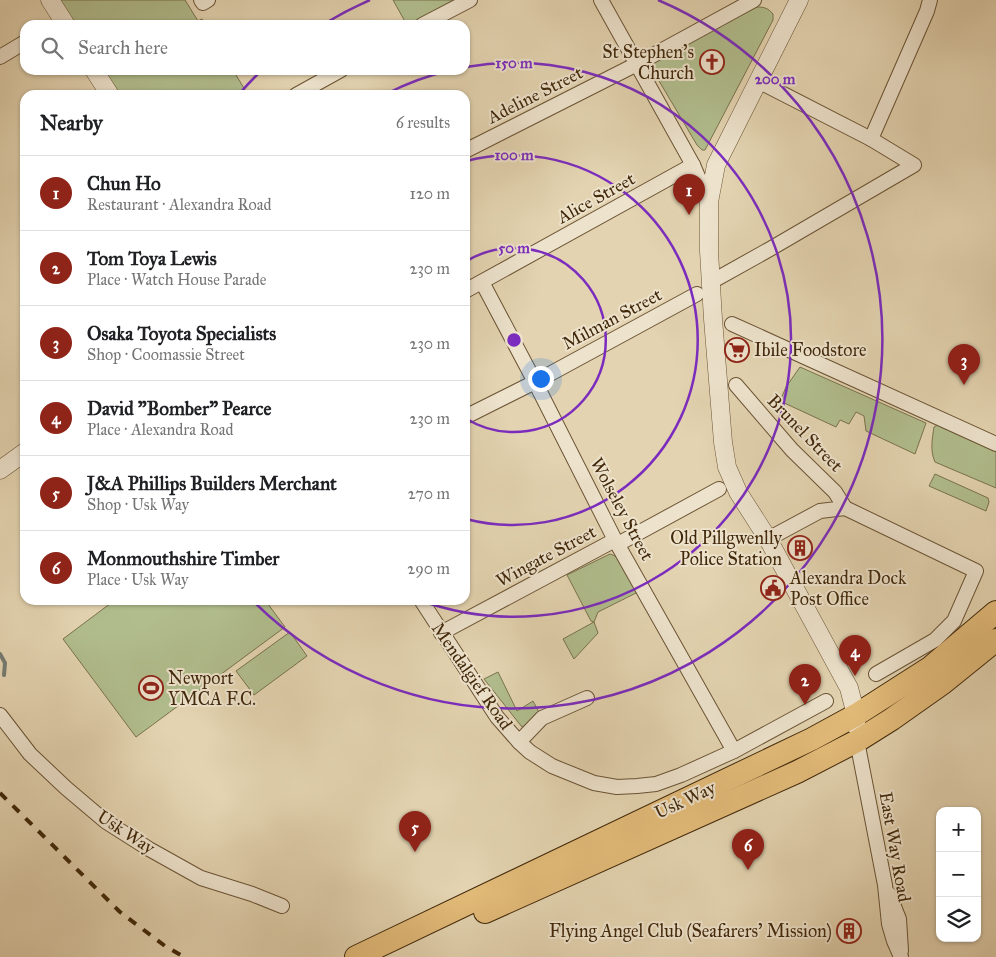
<!DOCTYPE html>
<meta charset="utf-8">
<style>
body{margin:0;font-family:"IM FELL Great Primer",serif;background:#f2f2f2;color:#202124}
.controls{position:absolute;right:15px;bottom:15px;display:grid;overflow:hidden;border-radius:10px;box-shadow:0 1px 4px #0004}
.controls button{width:45px;height:45px;display:grid;place-items:center;padding:0;border:0;border-bottom:1px solid #e0e0e0;background:#fff;color:#202124;font:25px sans-serif}
.you{position:absolute;left:540px;top:378px;width:18px;height:18px;margin:-12px;border:4px solid #fff;border-radius:50%;background:#1a73e8;box-shadow:0 0 0 8px #1a73e833}
.badge{display:grid;place-items:center;width:32px;height:32px;border-radius:50%;background:#8f2418;color:#fff;font-size:16px;font-weight:700}
.pin{position:absolute;translate:-50% -41px;filter:drop-shadow(0 1px 2px #0008)}
.pin::after{content:'';position:absolute;top:26px;width:18px;height:15px;background:inherit;clip-path:polygon(0 0,100% 0,50% 100%)}
.list{margin:0;padding:0;list-style:none}
h2{display:flex;justify-content:space-between;align-items:center;height:65px;margin:0;padding:0 20px;font-size:21px}
h2 small{font-size:16px;font-weight:400;color:#757577}
.list li{display:grid;grid-template-columns:32px 1fr auto;gap:15px;align-items:center;box-sizing:border-box;height:75px;padding:0 20px;border-top:1px solid #e0e0e0}
.list b{display:block;font-size:19px;white-space:nowrap}
.list p{margin:0;font-size:16px;white-space:nowrap;color:#757577}
.list em{font-size:16px;font-style:normal;color:#757577}
.icon{flex:none;width:28px;height:28px;fill:none;stroke:currentColor;stroke-width:2;stroke-linecap:round;stroke-linejoin:round}
.map{position:relative;flex:none;width:996px;height:957px;overflow:hidden}
.search{position:absolute;background:#fff;box-shadow:0 1px 4px #0004;left:20px;top:20px;width:450px;height:55px;display:flex;align-items:center;gap:12px;box-sizing:border-box;padding:0 18px;border-radius:15px;color:#757577;font-size:19px}
.panel{position:absolute;background:#fff;box-shadow:0 1px 4px #0004;left:20px;top:90px;width:450px;height:515px;border-radius:15px}
.map>svg:first-child{display:block}
.green{fill:#b1bd8d;stroke:#79724c}
.lines{fill:none;stroke-linecap:round;stroke-linejoin:round}
.stream{stroke:#767d72;stroke-width:4}
.minor-casing{stroke:#6a5334;stroke-width:16}
.tertiary-casing{stroke:#6a5334;stroke-width:19}
.primary-casing{stroke:#41280a;stroke-width:24}
.minor{stroke:#ede2cc;stroke-width:14}
.tertiary{stroke:#ede2cc;stroke-width:18}
.primary{stroke:#e2ba78;stroke-width:22}
.rail{stroke:#41280a;stroke-width:4;stroke-dasharray:9 9;stroke-linecap:butt}
.ring{fill:none;stroke:#7b2cbf;stroke-width:2.5}
.labels{text-anchor:middle;dominant-baseline:central;stroke-width:4;stroke-linejoin:round;paint-order:stroke}
.poi-label{font-size:18px;fill:#41280a;stroke:#ede2cc;text-anchor:end}
.street-label{font-size:18px;fill:#41280a;stroke:#ede2cc}
.centre{fill:#7b2cbf;stroke:#ede2cc;stroke-width:2.5}
.ring-label{font-size:15px;text-anchor:middle;font-weight:bold;fill:#7b2cbf;stroke:#ede2cc;stroke-width:4;stroke-linejoin:round;paint-order:stroke}
</style>
<div class="map">
<svg width="996" height="957" viewBox="0 0 996 957">
<rect width="100%" height="100%" fill="#e3d3b0"/>
<filter id="stains"><feTurbulence type="fractalNoise" baseFrequency=".004" numOctaves="4"/><feColorMatrix values="0 0 0 0 .2 0 0 0 0 .09 0 0 0 0 .02 0 0 0 .5 -.17"/></filter>
<radialGradient id="worn" r=".72"><stop offset=".6" stop-color="#630" stop-opacity="0"/><stop offset="1" stop-color="#630" stop-opacity=".3"/></radialGradient>
<g class="green">
<path d="M60,0H185L198,21L202,19L206,25H75Z"/>
<path d="M393,0H470L422,25H407Z"/>
<path d="M757,7C764,7 768,8 773,14V20L705,150H702L697,145L652,69L654,60Z"/>
<path d="M103,70H233L248,95H118Z"/>
<path d="M800,367L926,423L915,454L866,431L864,416L856,412L849,424L840,420L836,427L780,401L786,387Z"/>
<path d="M939,424L996,448V488L935,462C930,451 932,440 934,427Z"/>
<path d="M935,474L988,498L989,502L986,511L929,486Z"/>
<path d="M610,554C625,558 630,580 636,593L598,612L594,622L598,633L574,659L563,639L594,622L591,621L567,575Z"/>
<path d="M115,600H265L285,627L136,737L63,639Z"/>
<path d="M290,632L307,656L254,695L236,671Z"/>
<path d="M498,672L517,711L533,701L542,718L522,727L484,679Z"/>
</g>
<g class="lines">
<path class="stream" d="M0,654L5,663L4,675"/>
<defs>
<g id="minor">
<path d="M201,0L203,3L208,0"/>
<path d="M601,0L693,165L709,202"/>
<path d="M422,25L470,0"/>
<path d="M0,57L25,42"/>
<path d="M296,95L341,70"/>
<path d="M871,139L927,11L930,0"/>
<path d="M465,151L637,64L754,0"/>
<path d="M482,282L535,382L615,540L734,751"/>
<path d="M711,282L770,249L914,165L871,139L758,81"/>
<path d="M465,291L693,165"/>
<path d="M732,324L996,444"/>
<path d="M736,385L792,450L835,492L845,508L820,511L768,539"/>
<path d="M465,417L535,382L697,294"/>
<path d="M845,508L976,571L954,621L935,640L876,674"/>
<path d="M618,544L719,489"/>
<path d="M421,600L497,717L519,742L530,752L552,766L594,783L617,787L637,786L656,784L681,775L734,751L826,701"/>
<path d="M441,633L615,540"/>
<path d="M0,715L30,754L66,788L105,821L149,849L201,878L252,894L282,906"/>
<path d="M857,741L885,885L889,924L894,941L901,957"/>
<path d="M519,742L542,718L587,698"/>
<path d="M889,894L899,919L901,951"/>
</g>
<g id="tertiary">
<path d="M50,0L66,25"/>
<path d="M799,0L716,165L709,202V251L713,319L723,442L727,467L738,492L768,539L849,688L856,715V726"/>
<path d="M94,70L110,95"/>
<path d="M0,470L25,452"/>
</g>
<g id="primary">
<path d="M485,912L797,772L857,741L892,719L943,683L996,640"/>
<path d="M356,957L812,739L856,715L931,667L996,612"/>
</g>
</defs>
<use href="#minor" class="minor-casing"/>
<use href="#tertiary" class="tertiary-casing"/>
<use href="#primary" class="primary-casing"/>
<use href="#minor" class="minor"/>
<use href="#tertiary" class="tertiary"/>
<use href="#primary" class="primary"/>
<path class="rail" d="M0,793L120,912L165,946L184,957"/>
</g>
<g class="ring">
<path d="M465 262A92 92 0 1 1 465 418"/>
<path d="M466 161A185 185 0 1 1 466 519"/>
<path d="M386 94A277 277 0 0 1 452 70M466 67A277 277 0 1 1 419 600"/>
<path d="M240 93A369 369 0 0 1 262 70M324 24A369 369 0 0 1 370 0M658 0A369 369 0 1 1 253 601"/>
</g>
<defs>
<symbol id="church-ring" viewBox="-11 -11 22 22"><circle r="9.5" fill="#ede2cc" stroke="#8f2418" stroke-width="1.5"/><path d="M-1.2-6h2.4v3.5h3.3v2.4h-3.3V6h-2.4V-.1h-3.3v-2.4h3.3Z" fill="#8f2418"/></symbol>
<symbol id="supermarket-ring" viewBox="-11 -11 22 22"><circle r="9.5" fill="#ede2cc" stroke="#8f2418" stroke-width="1.5"/><path d="M-6-5.5h2.5l.6 2H6L4.5 2H-2.5L-4.4-4H-6ZM-1.5 3.2a1.3 1.3 0 1 0 .1 0ZM3 3.2a1.3 1.3 0 1 0 .1 0Z" fill="#8f2418"/></symbol>
<symbol id="building-ring" viewBox="-11 -11 22 22"><circle r="9.5" fill="#ede2cc" stroke="#8f2418" stroke-width="1.5"/><path d="M-4-6H4V6H1V3H-1V6H-4ZM-2.5-4.3h1.7v1.8h-1.7ZM.8-4.3h1.7v1.8H.8ZM-2.5-1h1.7V.8h-1.7ZM.8-1h1.7V.8H.8Z" fill="#8f2418"/></symbol>
<symbol id="civic-ring" viewBox="-11 -11 22 22"><circle r="9.5" fill="#ede2cc" stroke="#8f2418" stroke-width="1.5"/><path d="M-.6-6.5H3V-4.5H.6V-3L4-1V1h2V6H-6V1h2V-1L-.6-3ZM-1.2 2.5V6h2.4V2.5Z" fill="#8f2418"/></symbol>
<symbol id="stadium-ring" viewBox="-11 -11 22 22"><circle r="9.5" fill="#ede2cc" stroke="#8f2418" stroke-width="1.5"/><path d="M0-5a6.5 5 0 1 0 0 10a6.5 5 0 1 0 0-10ZM-3.5-1.8h7v3.6h-7Z" fill="#8f2418"/></symbol>
</defs>
<g fill-rule="evenodd">
<use href="#church-ring" x="698" y="48" width="28" height="28"/>
<use href="#supermarket-ring" x="723" y="336" width="28" height="28"/>
<use href="#building-ring" x="786" y="534" width="28" height="28"/>
<use href="#civic-ring" x="759" y="574" width="28" height="28"/>
<use href="#stadium-ring" x="137" y="674" width="28" height="28"/>
<use href="#building-ring" x="835" y="917" width="28" height="28"/>
</g>
<g class="labels">
<g class="poi-label">
<text x="694" y="52">St Stephen's<tspan x="694" dy="21">Church</tspan></text>
<text x="754" y="350" text-anchor="start">Ibile Foodstore</text>
<text x="782" y="538">Old Pillgwenlly<tspan x="782" dy="21">Police Station</tspan></text>
<text x="790" y="578" text-anchor="start">Alexandra Dock<tspan x="790" dy="21">Post Office</tspan></text>
<text x="168" y="678" text-anchor="start">Newport<tspan x="168" dy="21">YMCA F.C.</tspan></text>
<text x="832" y="931">Flying Angel Club (Seafarers' Mission)</text>
</g>
<g class="street-label">
<text transform="translate(535 95) rotate(-27)">Adeline Street</text>
<text transform="translate(596 198) rotate(-29)">Alice Street</text>
<text transform="translate(612 319) rotate(-28)">Milman Street</text>
<text transform="translate(805 433) rotate(46)">Brunel Street</text>
<text transform="translate(622 509) rotate(62)">Wolseley Street</text>
<text transform="translate(546 556) rotate(-28)">Wingate Street</text>
<text transform="translate(472 676) rotate(55)">Mendalgief Road</text>
<text transform="translate(685 800) rotate(-25)">Usk Way</text>
<text transform="translate(126 832) rotate(33)">Usk Way</text>
<text transform="translate(895 847) rotate(80)">East Way Road</text>
</g>
</g>
<circle cx="514" cy="340" r="8" class="centre"/>
<g class="ring-label">
<text x="514" y="68">150 m</text>
<text x="775" y="84">200 m</text>
<text x="514" y="160">100 m</text>
<text x="514" y="253">50 m</text>
</g>
<rect width="100%" height="100%" filter="url(#stains)"/>
<rect width="100%" height="100%" fill="url(#worn)"/>
</svg>
<div class="controls">
<button>+</button>
<button>−</button>
<button><svg class="icon" aria-label="layers" viewBox="0 0 24 24"><path d="M12 4l9 5-9 5-9-5zM3 14l9 5 9-5"/></svg></button>
</div>
<div class="you"></div>
<div class="pin badge" style="left:689px;top:215px">1</div>
<div class="pin badge" style="left:805px;top:705px">2</div>
<div class="pin badge" style="left:964px;top:385px">3</div>
<div class="pin badge" style="left:855px;top:676px">4</div>
<div class="pin badge" style="left:415px;top:852px">5</div>
<div class="pin badge" style="left:748px;top:870px">6</div>
<div class="search"><svg class="icon" aria-label="search" viewBox="0 0 24 24"><circle cx="10" cy="10" r="6"/><path d="M15 15l6 6"/></svg>Search here</div>
<section class="panel">
<h2>Nearby<small>6 results</small></h2>
<ul class="list">
<li><span class="badge">1</span><div><b>Chun Ho</b><p>Restaurant · Alexandra Road</p></div><em>120 m</em></li>
<li><span class="badge">2</span><div><b>Tom Toya Lewis</b><p>Place · Watch House Parade</p></div><em>230 m</em></li>
<li><span class="badge">3</span><div><b>Osaka Toyota Specialists</b><p>Shop · Coomassie Street</p></div><em>230 m</em></li>
<li><span class="badge">4</span><div><b>David &quot;Bomber&quot; Pearce</b><p>Place · Alexandra Road</p></div><em>230 m</em></li>
<li><span class="badge">5</span><div><b>J&amp;A Phillips Builders Merchant</b><p>Shop · Usk Way</p></div><em>270 m</em></li>
<li><span class="badge">6</span><div><b>Monmouthshire Timber</b><p>Place · Usk Way</p></div><em>290 m</em></li>
</ul>
</section>
</div>
